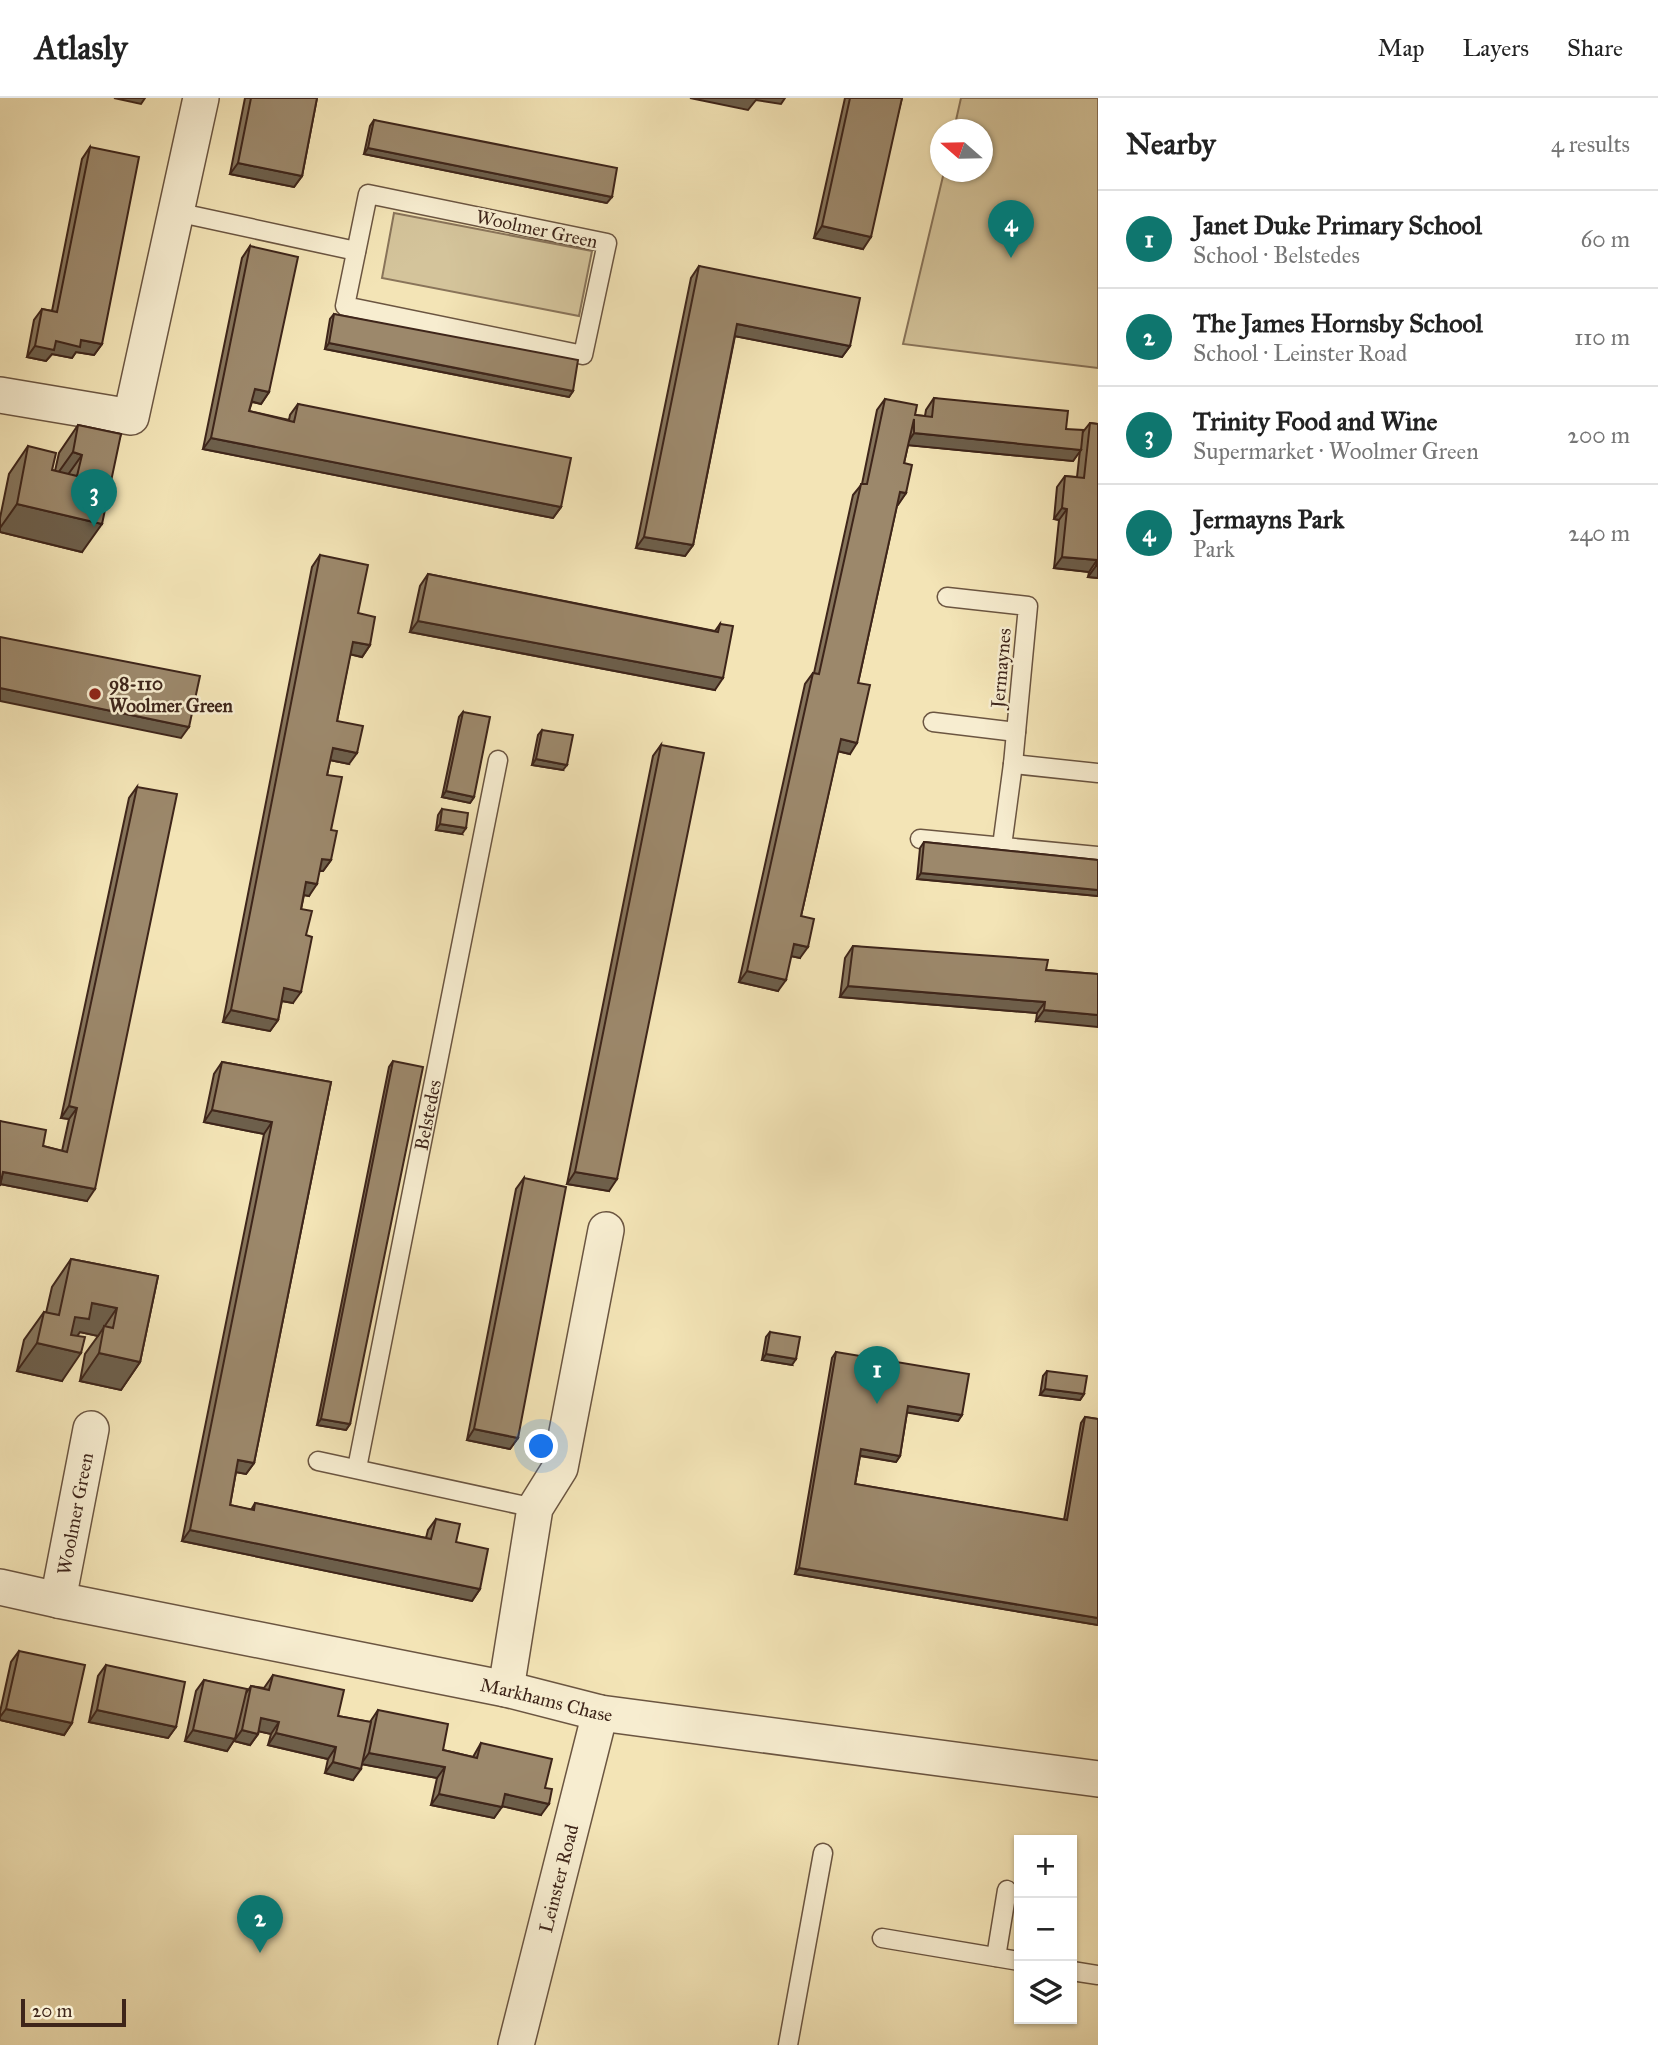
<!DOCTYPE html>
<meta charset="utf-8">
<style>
body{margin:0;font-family:"IM FELL Great Primer",serif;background:#f6f6f6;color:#222}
.controls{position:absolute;right:21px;bottom:21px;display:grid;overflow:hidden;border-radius:0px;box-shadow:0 2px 5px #0004}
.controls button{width:63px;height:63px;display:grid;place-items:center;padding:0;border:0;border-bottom:2px solid #e0e0e0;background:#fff;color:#222;font:35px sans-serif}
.compass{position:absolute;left:930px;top:21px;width:63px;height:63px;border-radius:50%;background:#fff;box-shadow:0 2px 5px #0004;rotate:290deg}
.scale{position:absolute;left:21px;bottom:18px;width:105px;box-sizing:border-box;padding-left:7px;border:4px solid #3e251a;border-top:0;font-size:19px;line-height:24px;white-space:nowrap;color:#3e251a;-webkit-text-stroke:5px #f7edd0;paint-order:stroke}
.you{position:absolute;left:542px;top:1349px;width:24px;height:24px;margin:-18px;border:5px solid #fff;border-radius:50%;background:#1a73e8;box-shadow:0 0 0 10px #1a73e833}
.badge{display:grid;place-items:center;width:46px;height:46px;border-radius:50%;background:#0f766e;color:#fff;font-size:23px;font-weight:700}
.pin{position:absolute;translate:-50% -58px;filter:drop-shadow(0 2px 4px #0008)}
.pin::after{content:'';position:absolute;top:37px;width:24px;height:21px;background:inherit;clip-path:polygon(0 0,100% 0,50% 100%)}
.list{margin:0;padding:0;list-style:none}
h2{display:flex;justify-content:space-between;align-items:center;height:91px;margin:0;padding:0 28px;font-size:30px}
h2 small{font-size:23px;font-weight:400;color:#767676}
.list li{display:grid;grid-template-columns:46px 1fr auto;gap:21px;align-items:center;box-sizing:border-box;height:98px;padding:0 28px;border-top:2px solid #e0e0e0}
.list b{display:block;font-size:26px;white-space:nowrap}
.list p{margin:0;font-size:23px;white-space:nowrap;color:#767676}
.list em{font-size:23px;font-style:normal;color:#767676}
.icon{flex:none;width:38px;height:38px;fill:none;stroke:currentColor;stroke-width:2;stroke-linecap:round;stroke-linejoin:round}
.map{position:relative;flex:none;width:1098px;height:1947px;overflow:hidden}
header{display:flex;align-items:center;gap:42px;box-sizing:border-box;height:98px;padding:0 35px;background:#fff;border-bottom:2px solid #e0e0e0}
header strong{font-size:33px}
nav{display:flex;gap:38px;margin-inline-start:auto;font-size:24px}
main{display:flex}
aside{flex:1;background:#fff}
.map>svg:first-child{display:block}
.green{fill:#d4c49b;stroke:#89745a;stroke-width:2}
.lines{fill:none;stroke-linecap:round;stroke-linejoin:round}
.service-casing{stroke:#6b5541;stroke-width:21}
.minor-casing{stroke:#6b5541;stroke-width:38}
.service{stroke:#f7edd0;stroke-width:18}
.minor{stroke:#f7edd0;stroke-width:35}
.wall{fill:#86755c;stroke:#3e251a;stroke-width:2}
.shaded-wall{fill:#6d5f4b;stroke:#3e251a;stroke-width:2}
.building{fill:#9c886b;stroke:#3e251a;stroke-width:2}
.poi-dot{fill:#8f2418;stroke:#f7edd0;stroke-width:2.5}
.labels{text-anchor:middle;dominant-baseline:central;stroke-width:5;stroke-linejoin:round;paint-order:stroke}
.street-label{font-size:19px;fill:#3e251a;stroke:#f7edd0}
.poi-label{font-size:19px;font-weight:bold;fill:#3e251a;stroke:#f7edd0;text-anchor:start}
</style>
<header>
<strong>Atlasly</strong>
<nav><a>Map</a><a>Layers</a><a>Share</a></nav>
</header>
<main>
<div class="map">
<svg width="1098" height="1947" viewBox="0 0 1098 1947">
<rect width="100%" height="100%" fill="#f3e4b6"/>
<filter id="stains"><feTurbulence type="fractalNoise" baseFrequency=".00286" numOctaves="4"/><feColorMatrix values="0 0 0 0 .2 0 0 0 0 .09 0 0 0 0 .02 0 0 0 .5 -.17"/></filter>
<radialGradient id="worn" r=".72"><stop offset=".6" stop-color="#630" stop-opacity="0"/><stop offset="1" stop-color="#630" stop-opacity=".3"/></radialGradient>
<g class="green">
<path d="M961,0H1098V270L903,246L944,74H982V32L954,31Z"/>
<path d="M394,115L592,153L579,218L382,180Z"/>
</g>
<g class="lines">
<defs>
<g id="service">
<path d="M368,96L607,145L583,257L345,208Z"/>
<path d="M176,114L356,153"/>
<path d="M947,499L1028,508L1013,666L1002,748"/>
<path d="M933,624L1016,634"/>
<path d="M1013,666L1098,675"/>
<path d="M920,741L1098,758"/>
<path d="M318,1363L535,1410"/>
<path id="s1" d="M357,1370L498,662"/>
<path d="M882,1840L1019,1863"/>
<path d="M996,1859L1007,1792"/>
<path d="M1072,1873L1098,1877"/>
<path d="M788,1947L823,1755"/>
</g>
<g id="minor">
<path d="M0,297L131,319L201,0"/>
<path id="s2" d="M0,1489L58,1502L506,1591L600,1615L1098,1681"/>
<path id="s3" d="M58,1502L91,1331"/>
<path d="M506,1591L535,1410L560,1370L606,1132"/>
<path id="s4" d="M516,1947L600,1615"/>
</g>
</defs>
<use href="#service" class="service-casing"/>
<use href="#minor" class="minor-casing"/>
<use href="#service" class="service"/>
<use href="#minor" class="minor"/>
</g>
<g class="wall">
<path d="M245,0H317L302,78L294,89L230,76Z"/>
<path d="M845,0H902L863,151L814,140Z"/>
<path d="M374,22L607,105L364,56L370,28Z"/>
<path d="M90,49L102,246L94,257L76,254L72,260L52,256L46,263L27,259L34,222L42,211L52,213L82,61Z"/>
<path d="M250,148L269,294L261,306L252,304L249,313L289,322L290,317L298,306L561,409L553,420L203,351L242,160Z"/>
<path d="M699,168L850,248L842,259L735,238L693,447L685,458L636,450L691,180Z"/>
<path d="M334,216L573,293L569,299L325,251L330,221Z"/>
<path d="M934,300L1066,331L1082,335L1090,325L1098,326V480L1088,479L1089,474L1054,470L1059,422L1054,421L1057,389L1065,378L1077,379L1080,352L1073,363L908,347L904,365L906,395L897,407L858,585L850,656L838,653L801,818L800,860L791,858L778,893L739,884L805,586L813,575H814L853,397L862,386L877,312L885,301L915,317L925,318L926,312Z"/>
<path d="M78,327L121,336L82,454L0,434V420L9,376L28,348L52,372L55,373L59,355Z"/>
<path d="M320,457L358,515L370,547L362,559L350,556L337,623L349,666L330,662L327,677L331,732V762L323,773H319L309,798L304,797L301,811L306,837L293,905L282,903L278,922L270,933L223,924L312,469Z"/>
<path d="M428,476L715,533L720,526L715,592L410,534L420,488Z"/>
<path d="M463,614L474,699L470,705L442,699L459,619Z"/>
<path d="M542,632L563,672L532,667L538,637Z"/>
<path d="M661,647L609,1093L567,1086L653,658Z"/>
<path d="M137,689L87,1103L0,1086V1023L43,1048L62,1053L69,1021L61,1020L129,700Z"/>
<path d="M442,711L462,736L436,732L438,717Z"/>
<path d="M924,744L1098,762V798L917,781L920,750Z"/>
<path d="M853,848L1046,872L1098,876L1036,923L1037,915L840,899L845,860Z"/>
<path d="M393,963L350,1326L346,1332L317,1327L389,969Z"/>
<path d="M222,964L331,984L254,1365L246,1376L236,1374L230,1407L251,1412L255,1405L426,1440L428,1432L436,1421L456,1444L480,1491L472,1503L182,1443L264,1036L204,1024L214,976Z"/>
<path d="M524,1080L518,1340L510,1351L467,1342L516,1091Z"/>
<path d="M71,1161L158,1178L140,1264L121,1292L80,1283L85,1256L98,1238L80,1234L77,1238L62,1283L17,1273L24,1242L44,1214L46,1215L52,1189Z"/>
<path d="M770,1234L792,1267L762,1262L766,1239Z"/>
<path d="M836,1254L962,1317L958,1323L907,1314L900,1358L896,1364L860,1358L855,1386L1064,1422L1081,1325L1085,1319L1098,1321V1527L795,1476L832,1260Z"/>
<path d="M1047,1273L1084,1296L1080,1302L1040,1297L1043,1278Z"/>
<path d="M19,1553L72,1625L64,1637L0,1622V1614L11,1564Z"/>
<path d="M106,1567L176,1629L168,1640L89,1624L98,1578Z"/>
<path d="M273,1577L338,1618L370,1624L378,1612L443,1652L473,1659L481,1645L545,1690L541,1717L502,1708L494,1720L431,1707L437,1680L362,1666L353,1682L325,1675L328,1661L268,1647L271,1636L258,1633V1636L250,1647L234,1643V1642L227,1653L185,1643L196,1593L204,1582L246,1595L251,1588L264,1590Z"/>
</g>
<g class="shaded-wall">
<path d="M114,0H145L141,6Z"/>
<path d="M690,0H785L781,6L756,2L748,12Z"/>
<path d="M368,50L612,99L607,105L364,56Z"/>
<path d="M238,65L302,78L294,89L230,76Z"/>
<path d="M822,128L871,139L863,151L814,140Z"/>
<path d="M737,226L850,248L842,259L729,237Z"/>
<path d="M81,242L102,246L94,257L76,254L72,260L52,256L46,263L27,259L35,248L56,243Z"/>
<path d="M329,245L573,293L569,299L325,251Z"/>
<path d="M255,291L269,294L261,306L247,302Z"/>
<path d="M914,335L1081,352L1073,363L906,347Z"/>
<path d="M211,340L561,409L553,420L203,351Z"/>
<path d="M73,354L82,357L62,385L53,382Z"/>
<path d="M900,394L906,395L898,407L892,406Z"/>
<path d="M17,406L102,426L82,454L0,434V430Z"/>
<path d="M1062,410L1067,411L1059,422L1054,421Z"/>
<path d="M644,439L693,447L685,458L636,450Z"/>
<path d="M1062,459L1097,462L1089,474L1054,470Z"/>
<path d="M1096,468H1098V480L1088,479Z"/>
<path d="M418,523L723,580L715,592L410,534Z"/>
<path d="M353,544L370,547L362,559L345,555Z"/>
<path d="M0,590L189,629L181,640L0,603Z"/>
<path d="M841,641L857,645L850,656L833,652Z"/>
<path d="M333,650L357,655L349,666L325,661Z"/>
<path d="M536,661L567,667L563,672L532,667Z"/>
<path d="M446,693L474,699L470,705L442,699Z"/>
<path d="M440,726L466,730L462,736L436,732Z"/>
<path d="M322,761L331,762L323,773L314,772Z"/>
<path d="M921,775L1098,792V798L917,781Z"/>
<path d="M306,784L317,786L309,798L298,796Z"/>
<path d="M794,846L808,849L800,860L786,857Z"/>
<path d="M747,873L786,882L778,893L739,884Z"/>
<path d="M848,888L1045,904L1037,915L840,899Z"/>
<path d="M284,890L301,894L293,905L276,902Z"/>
<path d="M231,912L278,922L270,933L223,924Z"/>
<path d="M1044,912L1098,917V929L1036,923Z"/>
<path d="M69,1008L77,1010L69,1021L61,1020Z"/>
<path d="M212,1012L272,1024L264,1036L204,1024Z"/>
<path d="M3,1074L95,1091L87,1103L0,1086Z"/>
<path d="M575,1074L617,1081L609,1093L567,1086Z"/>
<path d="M92,1205L117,1210L98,1238L80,1234L69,1249L56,1246L75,1219Z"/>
<path d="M37,1245L81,1255L62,1283L17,1273Z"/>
<path d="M99,1255L140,1264L121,1292L80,1283Z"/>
<path d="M766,1256L796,1261L792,1267L762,1262Z"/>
<path d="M1045,1291L1084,1296L1080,1302L1040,1297Z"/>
<path d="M908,1308L962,1317L958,1323L904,1314Z"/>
<path d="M321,1321L350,1326L346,1332L317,1327Z"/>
<path d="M474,1331L518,1340L510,1351L467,1342Z"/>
<path d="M861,1351L900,1358L896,1364L857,1357Z"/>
<path d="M238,1362L254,1365L246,1376L230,1373Z"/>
<path d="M190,1432L480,1491L472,1503L182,1443Z"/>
<path d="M799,1470L1098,1520V1527L795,1476Z"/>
<path d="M6,1611L72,1625L64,1637L0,1622V1619Z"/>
<path d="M97,1612L176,1629L168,1640L89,1624Z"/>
<path d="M261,1620L279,1624L271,1636L253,1632Z"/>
<path d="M193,1632L235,1641L227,1653L185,1643Z"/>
<path d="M242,1632L258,1636L250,1647L234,1643Z"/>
<path d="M276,1635L336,1649L328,1661L268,1647Z"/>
<path d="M369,1655L445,1669L437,1680L361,1666Z"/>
<path d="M333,1664L361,1671L353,1682L325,1675Z"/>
<path d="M439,1696L502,1709L494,1720L431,1707Z"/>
<path d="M505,1696L549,1706L541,1717L497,1707Z"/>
</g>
<g class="building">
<path d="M251,0H317L302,78L238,65Z"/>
<path d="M850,0H902L871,139L822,128Z"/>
<path d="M374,22L617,70L612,99L368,50Z"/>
<path d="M90,49L139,59L102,246L81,242L80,249L56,243L54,252L35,248L42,211L57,214Z"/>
<path d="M250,148L298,159L269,294L255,291L249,313L294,324L298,306L571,360L561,409L211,340Z"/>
<path d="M699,168L860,200L850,248L737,226L693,447L644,439Z"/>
<path d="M334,216L578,262L573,293L329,245Z"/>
<path d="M934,300L1068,313L1066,331L1083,332L1081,352L914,335V321L904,365L912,367L906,395L900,394L858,585L870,587L857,645L841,641L801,818L814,821L808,849L794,846L786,882L747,873L813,575L819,576L861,386H867L885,301L917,307L915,317L932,319Z"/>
<path d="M1090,325L1098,326V468H1096L1097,462L1062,459L1067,411L1062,410L1065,378L1084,380Z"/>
<path d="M78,327L121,336L102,426L17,406L28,348L56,355L52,372L77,378L82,357L73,354Z"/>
<path d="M320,457L368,467L358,515L375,519L370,547L353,544L337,623L363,628L357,655L333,650L327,677L342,679L331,732L337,733L331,762L322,761L317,786L306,784L301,811L312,813L306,837L312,839L301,894L284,890L278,922L231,912Z"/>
<path d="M428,476L718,534L720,526L733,528L723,580L418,523Z"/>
<path d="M0,539L200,578L189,629L0,590Z"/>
<path d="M463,614L490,619L474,699L446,693Z"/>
<path d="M542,632L573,637L567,667L536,661Z"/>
<path d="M661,647L704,655L617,1081L575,1074Z"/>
<path d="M137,689L177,696L95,1091L3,1074L0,1088V1023L46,1032L43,1048L67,1054L77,1010L69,1008Z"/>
<path d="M442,711L468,715L466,730L440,726Z"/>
<path d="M924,744L1098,762V792L921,775Z"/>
<path d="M853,848L1048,862L1046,872L1098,876V917L1044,912L1045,904L848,888Z"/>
<path d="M393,963L423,969L350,1326L321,1321Z"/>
<path d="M222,964L331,984L254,1365L238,1362L230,1407L254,1412L255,1405L431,1441L436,1421L460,1426L456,1444L488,1451L480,1491L190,1432L272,1024L212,1012Z"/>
<path d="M524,1080L566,1089L518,1340L474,1331Z"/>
<path d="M71,1161L158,1178L140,1264L99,1255L104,1228L113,1230L117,1210L92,1205L89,1221L75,1219L71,1237L85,1239L81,1255L37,1245L44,1214L59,1217Z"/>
<path d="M770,1234L800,1239L796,1261L766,1256Z"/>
<path d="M836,1254L969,1276L962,1317L908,1308L900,1358L861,1351L855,1386L1067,1422L1085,1319L1098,1321V1520L799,1470Z"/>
<path d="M1047,1273L1087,1278L1084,1296L1045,1291Z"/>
<path d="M19,1553L85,1567L72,1625L6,1611Z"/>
<path d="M106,1567L185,1584L176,1629L97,1612Z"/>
<path d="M273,1577L344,1592L338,1618L371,1624L361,1671L333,1664L336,1649L276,1635L279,1624L261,1620L258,1636L242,1632L251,1588L269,1592Z"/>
<path d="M204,1582L247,1591L235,1641L193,1632Z"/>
<path d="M378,1612L448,1626L443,1652L477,1660L481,1645L552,1661L545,1690L552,1691L549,1706L505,1696L502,1709L439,1696L445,1669L369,1655Z"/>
</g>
<circle class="poi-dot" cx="95" cy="596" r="7"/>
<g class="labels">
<g class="street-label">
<text transform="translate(537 131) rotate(12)">Woolmer Green</text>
<text transform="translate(1001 570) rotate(-85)">Jermaynes</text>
<text stroke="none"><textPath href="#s1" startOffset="360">Belstedes</textPath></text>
<text stroke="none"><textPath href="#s3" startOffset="88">Woolmer Green</textPath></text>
<text stroke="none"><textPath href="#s2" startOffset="558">Markhams Chase</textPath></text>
<text stroke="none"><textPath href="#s4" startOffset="172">Leinster Road</textPath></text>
</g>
<g class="poi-label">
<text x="109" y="585">98-110<tspan x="109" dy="22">Woolmer Green</tspan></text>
</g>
</g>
<rect width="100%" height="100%" filter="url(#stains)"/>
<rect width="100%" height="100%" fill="url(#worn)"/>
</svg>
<div class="controls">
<button>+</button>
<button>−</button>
<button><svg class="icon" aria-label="layers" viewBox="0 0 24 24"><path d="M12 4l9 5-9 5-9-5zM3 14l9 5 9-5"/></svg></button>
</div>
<svg class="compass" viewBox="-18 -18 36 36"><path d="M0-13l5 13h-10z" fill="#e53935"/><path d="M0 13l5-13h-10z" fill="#767676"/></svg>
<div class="scale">20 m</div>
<div class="you"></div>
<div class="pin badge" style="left:877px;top:1306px">1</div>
<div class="pin badge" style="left:260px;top:1855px">2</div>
<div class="pin badge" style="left:94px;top:429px">3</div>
<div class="pin badge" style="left:1011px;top:160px">4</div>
</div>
<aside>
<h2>Nearby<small>4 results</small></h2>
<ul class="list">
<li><span class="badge">1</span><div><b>Janet Duke Primary School</b><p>School · Belstedes</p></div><em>60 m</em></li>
<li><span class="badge">2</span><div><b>The James Hornsby School</b><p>School · Leinster Road</p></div><em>110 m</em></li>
<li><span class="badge">3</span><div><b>Trinity Food and Wine</b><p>Supermarket · Woolmer Green</p></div><em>200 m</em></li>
<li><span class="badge">4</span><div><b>Jermayns Park</b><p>Park</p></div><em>240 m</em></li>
</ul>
</aside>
</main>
